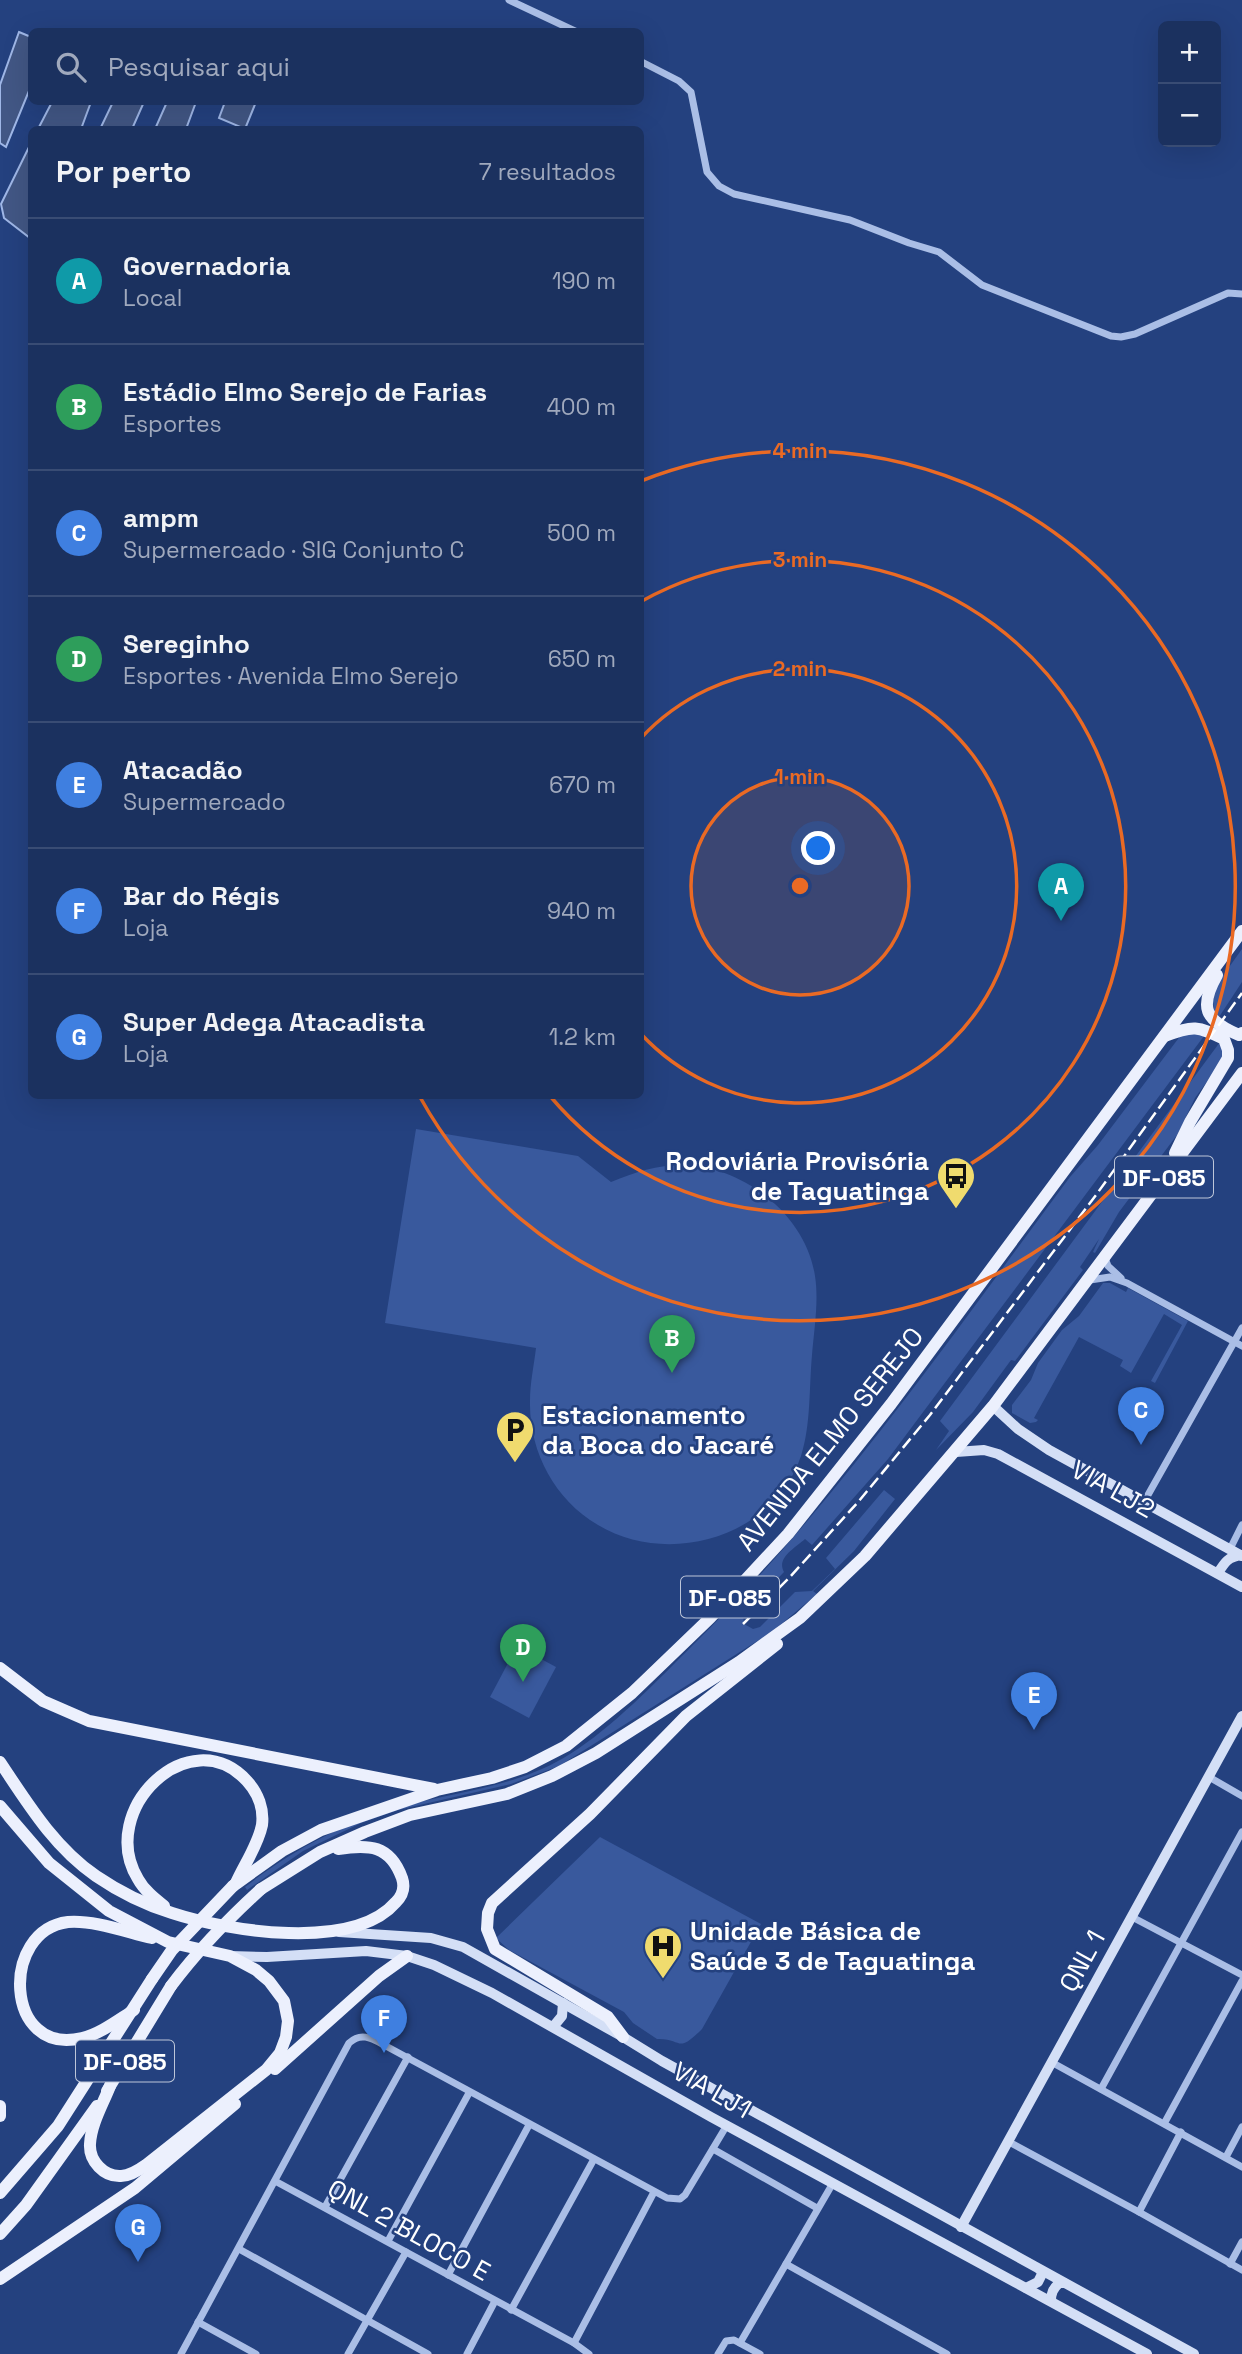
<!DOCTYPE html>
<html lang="pt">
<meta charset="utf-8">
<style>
body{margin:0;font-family:"Space Grotesk",sans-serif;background:#243965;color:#f1f3f6}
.controls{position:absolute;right:21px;top:21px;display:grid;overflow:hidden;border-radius:10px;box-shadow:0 7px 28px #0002}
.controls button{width:63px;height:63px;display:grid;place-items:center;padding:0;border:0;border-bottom:2px solid #394c74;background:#1b315f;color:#f1f3f6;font:35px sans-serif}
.you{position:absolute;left:819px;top:849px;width:24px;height:24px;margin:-18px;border:5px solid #fff;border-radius:50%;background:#1a73e8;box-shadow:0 0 0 10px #1a73e833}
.badge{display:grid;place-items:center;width:46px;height:46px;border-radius:50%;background:#e797bd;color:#fff;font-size:23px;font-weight:700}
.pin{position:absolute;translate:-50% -58px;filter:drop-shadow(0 2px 4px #0008)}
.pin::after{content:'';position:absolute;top:37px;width:24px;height:21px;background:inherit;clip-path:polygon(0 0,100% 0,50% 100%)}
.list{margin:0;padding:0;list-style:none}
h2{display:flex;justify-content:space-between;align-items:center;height:91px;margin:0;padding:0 28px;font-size:30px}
h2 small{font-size:23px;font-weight:400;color:#a0a9bd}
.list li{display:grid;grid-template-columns:46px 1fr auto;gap:21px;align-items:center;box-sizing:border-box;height:126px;padding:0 28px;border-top:2px solid #394c74}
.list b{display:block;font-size:26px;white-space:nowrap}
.list p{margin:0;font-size:23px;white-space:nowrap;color:#a0a9bd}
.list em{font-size:23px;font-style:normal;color:#a0a9bd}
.icon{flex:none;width:38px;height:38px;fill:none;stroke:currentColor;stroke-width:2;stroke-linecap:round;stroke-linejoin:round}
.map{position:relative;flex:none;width:1242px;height:2354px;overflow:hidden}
.search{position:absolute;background:#1b315f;box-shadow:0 7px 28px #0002;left:28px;top:28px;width:616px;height:77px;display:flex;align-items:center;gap:18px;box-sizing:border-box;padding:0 24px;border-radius:10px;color:#a0a9bd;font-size:26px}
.panel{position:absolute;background:#1b315f;box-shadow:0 7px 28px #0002;left:28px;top:126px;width:616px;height:973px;border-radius:10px}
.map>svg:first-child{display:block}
.green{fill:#39599d}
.water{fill:#425785;stroke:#9fb7e7;stroke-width:2}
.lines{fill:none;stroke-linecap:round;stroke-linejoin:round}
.street{stroke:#aabee6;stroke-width:7}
.secondary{stroke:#d4dff6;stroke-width:10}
.primary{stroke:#ecf0fd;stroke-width:12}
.rail{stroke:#fff;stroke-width:2.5;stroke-dasharray:12 5;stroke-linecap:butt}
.primary-bridge{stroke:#ecf0fd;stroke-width:12}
.ring{fill:none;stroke:#ea6a24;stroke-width:3.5}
.labels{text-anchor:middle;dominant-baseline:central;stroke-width:5;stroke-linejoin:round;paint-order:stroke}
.shield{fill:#24417f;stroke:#bdc6d9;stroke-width:2}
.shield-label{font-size:24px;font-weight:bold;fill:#fff}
.poi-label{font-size:26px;font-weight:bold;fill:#fff;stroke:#24417f;text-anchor:start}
.street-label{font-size:26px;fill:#fff;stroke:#24417f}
.centre{fill:#ea6a24;stroke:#24417f;stroke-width:3.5}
.ring-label{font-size:21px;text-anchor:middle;font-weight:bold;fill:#ea6a24;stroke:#24417f;stroke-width:5;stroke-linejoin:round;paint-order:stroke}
</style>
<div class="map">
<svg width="1242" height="2354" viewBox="0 0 1242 2354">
<rect width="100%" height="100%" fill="#24417f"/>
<g class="green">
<path d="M1242,949V982L1219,1017L1214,1012L1212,991Z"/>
<path d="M1184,1031L1207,1032L888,1459L812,1545L805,1539C795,1548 776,1558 784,1572L743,1615L744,1624L753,1629L760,1627L795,1592L812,1591L835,1569L826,1558L884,1490L895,1499L854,1551L813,1591L817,1594L773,1631L559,1766L511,1784L398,1810L361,1823L303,1851L247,1890L245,1887C291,1851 343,1823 399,1807C457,1791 519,1787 570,1754C612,1728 657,1681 692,1646C836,1504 950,1338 1070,1177L1098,1145Z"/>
<path d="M1220,1042L1224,1045L1222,1061L1195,1098L1177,1135L1119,1212L1095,1253L1093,1252L1099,1239L1080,1267L1083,1270L1015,1361L1011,1360L973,1412L936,1450L949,1431L940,1421Z"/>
<path d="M416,1129L578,1156L611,1182C635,1172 657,1165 683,1165C743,1166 806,1215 815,1276C819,1301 814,1330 812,1355C809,1388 811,1425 801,1456C773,1538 668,1567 598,1525C554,1499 529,1451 530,1401C530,1383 534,1365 536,1348L385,1323Z"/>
<path d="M1103,1283H1110L1126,1292L1128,1288L1188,1321L1155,1383L1151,1381L1182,1325L1164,1314L1131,1373L1120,1366L1123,1360L1079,1337L1034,1418L1038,1420L1036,1422L1030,1423L1012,1413V1405L1031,1380L1038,1363L1062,1330L1079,1316Z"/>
<path d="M517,1646L556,1667L529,1718L490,1697Z"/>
<path d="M600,1837L761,1924L702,2029C676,2055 683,2038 657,2039L633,2023L624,2012L509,1950L496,1938Z"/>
</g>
<g class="water">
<path d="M19,32L31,37V86L6,147L0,143V85Z"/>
<path d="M52,102H91L81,129H38Z"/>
<path d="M113,102H144L132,129H105L101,127Z"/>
<path d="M167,102H196L186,129H155Z"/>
<path d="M225,102H256L245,129L219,118Z"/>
<path d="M31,143L32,237L30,238L4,218L1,204Z"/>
</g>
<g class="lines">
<g class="street">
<path d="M509,0L577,32"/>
<path d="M640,61L679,81L691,92L707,172L719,186L734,194L850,220L909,243L939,252L982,285L1111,336L1121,337L1135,334L1228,293L1242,294"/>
<path d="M1105,1258L1108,1266L1121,1278"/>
<path d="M1090,1280L1110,1277L1127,1283L1242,1346"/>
<path d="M1144,1502L1242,1328"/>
<path d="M1230,1549L1242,1525"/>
<path d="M1209,1777L1242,1796"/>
<path d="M1132,1917L1242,1975"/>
<path d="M1053,2063L1242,2167"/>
<path d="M1101,2089L1242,1832"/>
<path d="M1165,2122L1242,1981"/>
<path d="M1009,2142L1139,2212L1242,2270"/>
<path d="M713,2149L817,2208"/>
<path d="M1226,2157L1242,2127"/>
<path d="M275,2181L574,2343L589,2354"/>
<path d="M325,2207L408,2057"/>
<path d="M1139,2212L1181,2132"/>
<path d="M388,2241L469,2093"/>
<path d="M239,2249L428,2354"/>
<path d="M786,2264L947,2354"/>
<path d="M1230,2264L1242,2242"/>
<path d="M448,2275L529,2125"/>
<path d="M511,2310L594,2159"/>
<path d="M198,2322L256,2354"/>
<path d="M574,2343L654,2192"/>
<path d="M740,2343L833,2183"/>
<path d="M181,2354L349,2043C361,2032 371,2038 384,2045L667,2198L680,2199L685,2195L727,2125"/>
<path d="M348,2354L406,2252"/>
<path d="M467,2354L495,2301"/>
<path d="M718,2354L726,2341L734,2340L760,2354"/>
</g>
<g class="secondary">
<path d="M993,1406L1018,1429L1049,1450L1242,1556"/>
<path d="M956,1452L984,1450L998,1454L1242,1587"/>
<path d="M1218,1573C1225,1562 1228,1557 1241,1555"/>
<path d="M339,1932L431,1938L463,1947L623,2037L662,2061L1194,2354"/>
<path d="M230,1956L267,1957L366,1951L407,1956L434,1965L492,1993L711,2117L1147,2354"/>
<path d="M553,2027L562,2016L563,2003"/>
<path d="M961,2227L1242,1716"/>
<path d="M1026,2288L1038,2282L1043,2272L1040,2270"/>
<path d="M1051,2301C1051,2293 1053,2289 1059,2283H1064"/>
</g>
<g class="primary">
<path d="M1217,975C1199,1007 1204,1020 1239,1035L1242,1033"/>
<path d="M1165,1036C1193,1025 1198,1026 1224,1039L1228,1050V1058L1190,1122L1175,1153"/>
<path d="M0,1668L43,1701L89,1721L434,1789"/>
<path d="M0,1762C28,1804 54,1847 96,1876C118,1891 146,1905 172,1913C227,1931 353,1952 396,1902C403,1895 405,1887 402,1878C390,1845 369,1844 338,1849"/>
<path d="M0,1806L49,1863L109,1911L168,1942L230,1956L256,1970L269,1981L284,2001L288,2021L286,2037L280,2053L266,2070L146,2165C139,2170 130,2176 121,2176C104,2177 89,2161 90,2144C91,2124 103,2104 110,2086"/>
<path d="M233,1886L282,1851L321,1830L437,1790L492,1778L525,1767L566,1746L632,1693L710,1618L788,1534L891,1404L1242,931"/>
<path d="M261,1889L320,1852L365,1832L410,1815L507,1794L552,1776L596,1753L739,1662L800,1618L865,1556L993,1406L1242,1073"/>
<path d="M164,1906C154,1898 144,1890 138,1879C96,1810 190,1719 247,1781C258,1793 264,1809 262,1825C258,1845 244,1865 236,1883"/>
<path d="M134,2010C118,2020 100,2034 82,2038C4,2057 0,1930 68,1922C95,1920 126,1932 152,1938"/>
<path d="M623,2037L608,2017L495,1949L487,1929L488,1913L492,1903L590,1814L686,1716L777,1644"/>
<path d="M275,2069L379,1976L407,1956"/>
<path d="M107,2091L171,1986"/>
<path d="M0,2106V2116"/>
<path d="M0,2193L58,2126L152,1979"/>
<path d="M0,2234L26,2205L97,2106"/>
<path d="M0,2279L135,2188L235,2104"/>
</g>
<path class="rail" d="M743,1624L789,1578L859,1501L930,1415L1096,1195L1242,993"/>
<g class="primary-bridge">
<path d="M152,1979L172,1950L233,1886"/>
<path d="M171,1986C198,1950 228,1919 261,1889"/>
</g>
</g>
<circle cx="800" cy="886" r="109" fill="#ea6a24" fill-opacity=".12"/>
<g class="ring">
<circle cx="800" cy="886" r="109"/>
<path d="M641 738A217 217 0 1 1 641 1034"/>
<path d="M642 601A326 326 0 1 1 550 1096"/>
<path d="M641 481A435 435 0 1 1 420 1097"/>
</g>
<defs>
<symbol id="bus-pin" viewBox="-11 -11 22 30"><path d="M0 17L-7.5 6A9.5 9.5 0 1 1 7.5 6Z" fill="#f0db6e" stroke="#24417f"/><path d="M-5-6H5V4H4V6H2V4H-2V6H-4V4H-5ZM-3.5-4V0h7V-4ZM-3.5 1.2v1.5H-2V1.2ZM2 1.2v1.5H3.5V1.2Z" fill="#111"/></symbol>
<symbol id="parking-pin" viewBox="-11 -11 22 30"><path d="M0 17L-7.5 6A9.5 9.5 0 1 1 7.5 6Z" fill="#f0db6e" stroke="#24417f"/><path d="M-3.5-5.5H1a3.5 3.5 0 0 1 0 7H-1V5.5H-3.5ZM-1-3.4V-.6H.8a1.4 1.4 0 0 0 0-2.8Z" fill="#111"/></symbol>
<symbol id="hospital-pin" viewBox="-11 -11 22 30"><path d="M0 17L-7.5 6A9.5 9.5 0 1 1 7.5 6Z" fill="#f0db6e" stroke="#24417f"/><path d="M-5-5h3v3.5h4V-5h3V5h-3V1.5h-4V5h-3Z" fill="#111"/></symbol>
</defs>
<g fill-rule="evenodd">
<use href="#bus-pin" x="934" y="1154" width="44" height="60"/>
<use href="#parking-pin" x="493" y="1408" width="44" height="60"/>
<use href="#hospital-pin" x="641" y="1924" width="44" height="60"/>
</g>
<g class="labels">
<g class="shield">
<rect x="1115" y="1156.5" width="98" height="41" rx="5"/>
<rect x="681" y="1576.5" width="98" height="41" rx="5"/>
<rect x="76" y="2040.5" width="98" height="41" rx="5"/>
</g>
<g class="shield-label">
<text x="1164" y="1177">DF-085</text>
<text x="730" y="1597">DF-085</text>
<text x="125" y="2061">DF-085</text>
</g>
<g class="poi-label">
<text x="929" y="1161" text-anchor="end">Rodoviária Provisória<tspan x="929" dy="30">de Taguatinga</tspan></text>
<text x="542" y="1415">Estacionamento<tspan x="542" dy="30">da Boca do Jacaré</tspan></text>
<text x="690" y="1931">Unidade Básica de<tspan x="690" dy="30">Saúde 3 de Taguatinga</tspan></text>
</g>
<g class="street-label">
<text transform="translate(830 1439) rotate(-51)">AVENIDA ELMO SEREJO</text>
<text transform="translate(1113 1489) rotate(29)">VIA LJ2</text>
<text transform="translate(1082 1961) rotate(-61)">QNL 1</text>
<text transform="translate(712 2090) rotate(30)">VIA LJ1</text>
<text transform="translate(409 2230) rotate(29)">QNL 2 BLOCO E</text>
</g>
</g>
<circle cx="800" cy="886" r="10" class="centre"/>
<g class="ring-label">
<text x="800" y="458">4 min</text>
<text x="800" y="567">3 min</text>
<text x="800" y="676">2 min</text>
<text x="800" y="784">1 min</text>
</g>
</svg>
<div class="controls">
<button>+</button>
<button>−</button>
</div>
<div class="you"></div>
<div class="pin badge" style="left:1061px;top:921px;background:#0f9aa8">A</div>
<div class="pin badge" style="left:672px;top:1373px;background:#2e9e5b">B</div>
<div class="pin badge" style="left:1141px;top:1445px;background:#3f7fe0">C</div>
<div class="pin badge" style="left:523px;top:1682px;background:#2e9e5b">D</div>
<div class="pin badge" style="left:1034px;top:1730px;background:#3f7fe0">E</div>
<div class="pin badge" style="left:384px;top:2053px;background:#3f7fe0">F</div>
<div class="pin badge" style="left:138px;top:2262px;background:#3f7fe0">G</div>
<div class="search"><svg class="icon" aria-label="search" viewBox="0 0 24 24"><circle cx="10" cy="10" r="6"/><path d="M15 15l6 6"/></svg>Pesquisar aqui</div>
<section class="panel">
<h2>Por perto<small>7 resultados</small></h2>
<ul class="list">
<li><span class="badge" style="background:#0f9aa8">A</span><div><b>Governadoria</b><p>Local</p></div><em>190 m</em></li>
<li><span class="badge" style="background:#2e9e5b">B</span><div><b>Estádio Elmo Serejo de Farias</b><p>Esportes</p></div><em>400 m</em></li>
<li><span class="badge" style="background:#3f7fe0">C</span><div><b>ampm</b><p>Supermercado · SIG Conjunto C</p></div><em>500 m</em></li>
<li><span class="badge" style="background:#2e9e5b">D</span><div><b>Sereginho</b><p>Esportes · Avenida Elmo Serejo</p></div><em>650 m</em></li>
<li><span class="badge" style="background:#3f7fe0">E</span><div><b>Atacadão</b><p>Supermercado</p></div><em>670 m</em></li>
<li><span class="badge" style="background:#3f7fe0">F</span><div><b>Bar do Régis</b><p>Loja</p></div><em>940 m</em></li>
<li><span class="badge" style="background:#3f7fe0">G</span><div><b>Super Adega Atacadista</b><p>Loja</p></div><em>1.2 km</em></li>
</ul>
</section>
</div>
